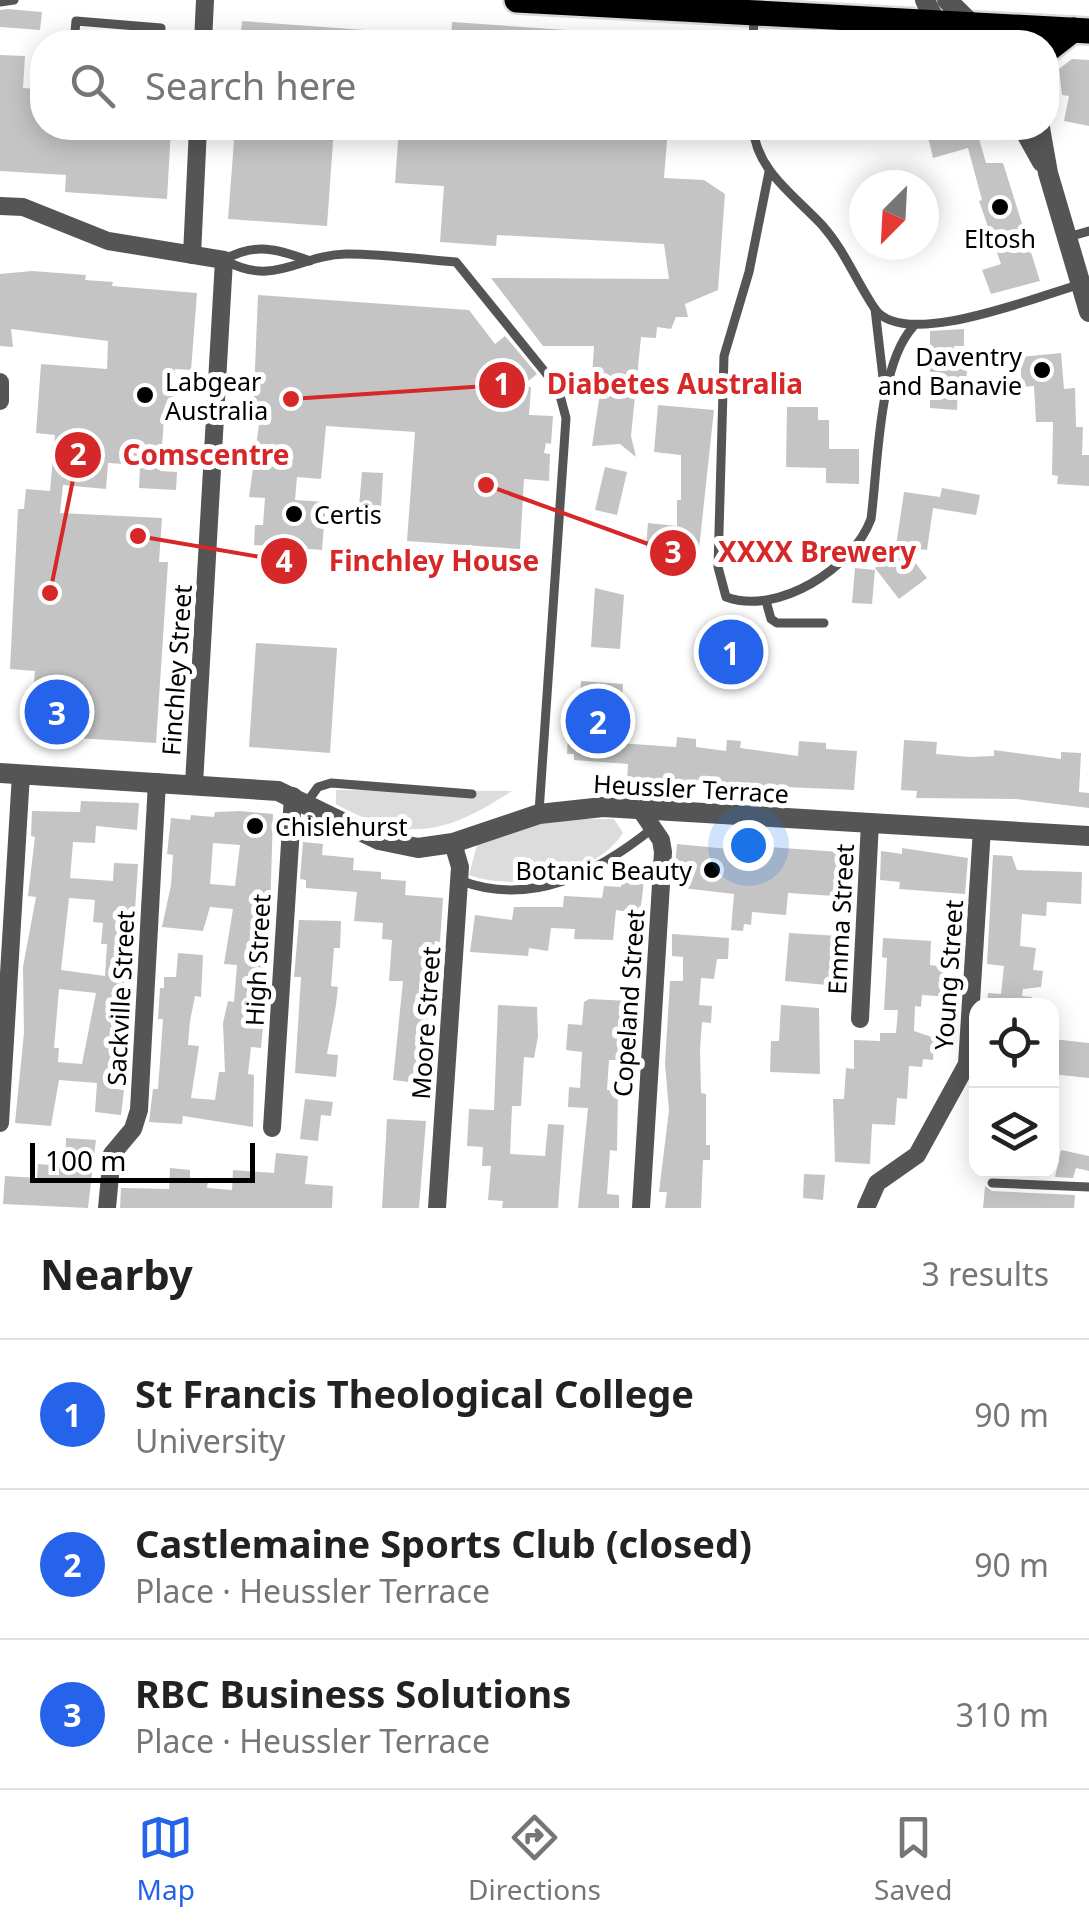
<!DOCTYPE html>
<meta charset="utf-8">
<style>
body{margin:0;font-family:"Noto Sans",sans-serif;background:#f6f6f6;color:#222}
.controls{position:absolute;right:30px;bottom:30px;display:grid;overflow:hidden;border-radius:20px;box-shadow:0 5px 25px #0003}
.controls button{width:90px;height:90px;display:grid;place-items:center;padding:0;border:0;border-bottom:2px solid #e0e0e0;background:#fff;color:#222;font:50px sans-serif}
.compass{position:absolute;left:849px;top:170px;width:90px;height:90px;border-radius:50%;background:#fff;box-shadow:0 5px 25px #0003;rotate:204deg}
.scale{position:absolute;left:30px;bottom:25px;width:225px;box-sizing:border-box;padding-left:10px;border:5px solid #000;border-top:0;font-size:28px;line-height:35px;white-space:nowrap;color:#000;-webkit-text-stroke:8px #fff;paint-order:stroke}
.you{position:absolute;left:748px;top:845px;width:35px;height:35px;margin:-25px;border:8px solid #fff;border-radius:50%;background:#1a73e8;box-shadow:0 0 0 15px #1a73e833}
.badge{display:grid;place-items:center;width:65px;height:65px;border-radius:50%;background:#2563eb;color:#fff;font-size:32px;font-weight:700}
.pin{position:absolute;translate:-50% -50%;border:5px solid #fff;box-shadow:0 2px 10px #0006}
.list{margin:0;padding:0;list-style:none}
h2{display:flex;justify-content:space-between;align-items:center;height:130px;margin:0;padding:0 40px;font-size:42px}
h2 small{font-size:32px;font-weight:400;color:#767676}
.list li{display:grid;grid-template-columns:65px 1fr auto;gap:30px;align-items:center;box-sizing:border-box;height:150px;padding:0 40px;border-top:2px solid #e0e0e0}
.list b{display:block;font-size:38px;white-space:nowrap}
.list p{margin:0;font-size:32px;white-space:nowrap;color:#767676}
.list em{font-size:32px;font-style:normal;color:#767676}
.icon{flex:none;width:55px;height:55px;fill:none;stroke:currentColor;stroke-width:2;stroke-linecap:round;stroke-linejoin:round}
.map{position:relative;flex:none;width:1089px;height:1208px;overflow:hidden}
.search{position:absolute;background:#fff;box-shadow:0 5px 25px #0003;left:30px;right:30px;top:30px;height:110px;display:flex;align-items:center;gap:25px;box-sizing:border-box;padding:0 35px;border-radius:40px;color:#767676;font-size:38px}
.sheet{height:580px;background:#fff}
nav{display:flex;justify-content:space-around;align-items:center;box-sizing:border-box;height:140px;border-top:2px solid #e0e0e0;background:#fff;font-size:28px;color:#767676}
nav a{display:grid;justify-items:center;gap:5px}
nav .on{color:#2563eb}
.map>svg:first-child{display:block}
.green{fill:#dcdcdc}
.building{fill:#c4c4c4;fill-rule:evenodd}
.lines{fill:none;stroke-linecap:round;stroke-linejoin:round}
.primary-casing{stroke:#dbdbdb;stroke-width:30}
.service{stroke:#555;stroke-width:9}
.minor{stroke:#555;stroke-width:18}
.tertiary{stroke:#555;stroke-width:20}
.primary{stroke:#000;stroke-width:25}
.poi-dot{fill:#000;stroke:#fff;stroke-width:4}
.labels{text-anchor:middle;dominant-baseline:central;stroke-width:10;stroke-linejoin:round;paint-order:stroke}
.poi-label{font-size:25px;fill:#000;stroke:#fff;text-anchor:start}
.street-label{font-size:25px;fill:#000;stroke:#fff}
.leader{fill:none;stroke:#d62828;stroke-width:4}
.callout-dot{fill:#d62828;stroke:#fff;stroke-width:4}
.mark-label{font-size:30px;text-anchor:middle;font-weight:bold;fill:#fff}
.callout-label{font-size:28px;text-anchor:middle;font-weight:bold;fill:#d62828;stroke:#fff;stroke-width:10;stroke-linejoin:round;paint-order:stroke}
</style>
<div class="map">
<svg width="1089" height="1208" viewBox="0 0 1089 1208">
<rect width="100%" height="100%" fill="#fff"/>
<g class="green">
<path d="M336,790L512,791C446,834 408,844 336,804Z"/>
<path d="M546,819H614L623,833C595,876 515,892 469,875L477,845Z"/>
</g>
<g class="building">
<path d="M8,9L42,12L40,30L0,27V10Z"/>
<path d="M242,21L379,31L378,42H240Z"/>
<path d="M452,22L610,33V42H451Z"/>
<path d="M0,55L25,56L23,88L42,89V128H171L167,199L65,192L66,175L0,171Z"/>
<path d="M1072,59L1089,60V126L1064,121L1069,96L1062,95L1059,69Z"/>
<path d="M235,128H334L327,226L228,219Z"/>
<path d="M399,128H668L664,178L704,180L725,194L718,290L685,304L688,317H676L671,329L657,327L656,338L641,337L631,436L636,457L620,444L592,446L600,393L599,379L592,378L594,346H543L491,278L669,279L664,244L497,235L496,246L440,242L444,186L395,183Z"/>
<path d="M926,128H976L986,163H1003L1040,281L991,294L982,270L1001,264L979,201L982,200L968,148L933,158Z"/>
<path d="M32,271L86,275L85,280L113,282L112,286L197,293L191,370L175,369L171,421L164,420L160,471L177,472L176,490L139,488L140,465L108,463L106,489L63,485L60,513L162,518L159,562H168L156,743L30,735L35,671L10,669L18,509H24L26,489L50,491L55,435L36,433L41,364L107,369L108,341L11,329L13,347L0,346V274Z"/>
<path d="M258,295L469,310L495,344L505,336L537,374L526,383L531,388L529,415L553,416L551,444L546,443L544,453L550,454L549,481L524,479L520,549L407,541L415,432L326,426L321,479L297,477L295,500L326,502L322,550L254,545L255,525H263L265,498L249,497L260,417H253Z"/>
<path d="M964,329V346H954L955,369H967L966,387H958L957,410L930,408V331Z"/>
<path d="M1061,353L1064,389L1075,388L1076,427H1083L1082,455H1089V486L1057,484L1058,476L1052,475L1053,422H1036L1034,386L1022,387L1020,357Z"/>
<path d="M658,405L714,410L699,549L646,548L648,523L677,526V500H681V455L654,452Z"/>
<path d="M787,407H818V420H829V449H859V484L826,483V468L786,467Z"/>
<path d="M605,467L627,472L617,515L595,510Z"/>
<path d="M362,472L383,473L381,508L359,506Z"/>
<path d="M942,488L980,495L976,515L933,508L927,550L903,547L927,578L899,599L875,568L895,553L904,492L940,497Z"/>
<path d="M855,568L875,570L872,604L852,603Z"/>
<path d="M595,588L624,595L620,649L591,647Z"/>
<path d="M727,621L762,640L740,679L705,660Z"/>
<path d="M256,643L337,648L330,753L249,747Z"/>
<path d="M581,681L623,684L619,743L676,747L677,737L696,739V747L726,751L727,740L741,741L740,748L798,756L799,741L826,743V749L857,751L854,790L627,780L628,764L574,760V754H567L570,697L580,698Z"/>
<path d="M904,740L937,742L936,754L970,757L994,756V750L1061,759V752L1081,753L1079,792L1089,793V808L1016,799L916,798L917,791L901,790Z"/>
<path d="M81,801L139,803L137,830L96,826L95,843L73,842L70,878L113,881L114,863L138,864L134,926L127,946L124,978L126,1063L112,1062L110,1088L124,1090L121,1115L95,1112L97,1083L59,1080L51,1126L15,1123L24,1033L23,967L36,897L28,896L35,837L31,836L32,811L80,812ZM69,898L95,900L93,922L103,923L101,944H107L105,976L61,970ZM59,989L96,993L82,1064L58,1062L59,1048H54Z"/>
<path d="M240,811L273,814L270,914L262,968L257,967L254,1003L262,1004L263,1027L261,1048L251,1047L248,1074L254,1075L253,1127L183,1116L182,1124L149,1122L153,1089H158L163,1019H158L160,988H164V977H176L178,953L203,955L201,997L195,996L190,1021L188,1045L199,1046L191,1098L215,1100L219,1072H225L223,1023L228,1001L234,1002L237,965L224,964L233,909L210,907L203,931L162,927L171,885L173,855L167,854L171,818L190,820L191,815L214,817L215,812ZM213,843L240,845L235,886L210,884Z"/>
<path d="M303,842L323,844L322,855L354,858L353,870L381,872V879L406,881L405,895L443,898L440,942L435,941L432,951L424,1084L393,1080L403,981H389L392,940L382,939L383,923L354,921L357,892L306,888V880L300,879Z"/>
<path d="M677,844L738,850L739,845L854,853L850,897L788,893L786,915L752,912L751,925L744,924L743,931L731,930L734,894L683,888V878L674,877Z"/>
<path d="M902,848L968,858L965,894L899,889L900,882L880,880L881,851L902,854Z"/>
<path d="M993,855L1012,856L1017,870L1082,872L1081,904L1047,902L1046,916L1022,914L1020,946L1036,948L1033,970L1043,971L1041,987L1023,989L1022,996L1032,997L1031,1006H987L988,993L1001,994L1004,966L987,964Z"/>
<path d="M623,870L645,873L640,914L616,910L613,940L574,939L575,929L551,928L548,951L529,948L528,956L470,952L475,915L512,920L514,907H563L564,896L602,898L604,886L621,887Z"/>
<path d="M299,920L341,921L340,948H334L331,986L338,987L336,1005L327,1054L338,1055L336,1077L295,1073L301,977H294Z"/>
<path d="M789,933L840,936L837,986L785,981Z"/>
<path d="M672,934L729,938L728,959H717L714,979L701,978L699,1005L712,1006L711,1023L702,1022L700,1050L701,1093L706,1094V1145H710V1160H703L701,1208H665L667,1192H659L669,1110L665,1064L670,981H683V957L672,956Z"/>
<path d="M883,938L931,941L930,965L946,967L945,975L953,977L951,997L922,995L921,1007L915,1006L914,1031L935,1038L933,1060L923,1059L922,1067L909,1066L907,1099L897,1098L895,1125L872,1124L870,1164L835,1162L833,1099H844L846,1068L854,1069V1040L880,1041V1033H896L898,1010H884L887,958L882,957Z"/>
<path d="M589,999L630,1001L629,1020H620L617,1060H609L607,1090H618L617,1151L610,1150L607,1194L619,1195V1208H578L588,1108L568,1107L569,1087L580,1088L582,1052L566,1050L568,1024L582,1025L584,1002Z"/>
<path d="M498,1005L537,1007L538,1036L534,1058L524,1057L521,1106H512L510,1154L545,1156L548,1124L564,1125L558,1208H502L503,1201L488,1200L491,1166H482L483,1147L467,1146L469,1109L494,1110Z"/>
<path d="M781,1005L819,1008L820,1074L770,1072L771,1041H779Z"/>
<path d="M1052,1039L1089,1043V1078L1052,1074Z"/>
<path d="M305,1099L333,1102L331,1116L321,1115L318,1141L300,1139Z"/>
<path d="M387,1119L426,1121L419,1208H382Z"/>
<path d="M66,1138L96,1140L88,1208L3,1204L5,1176L37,1178L38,1164L65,1166Z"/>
<path d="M1061,1150L1089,1156V1171L1076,1168L1073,1178L1055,1177Z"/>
<path d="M276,1153L308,1156L305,1184L333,1186L332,1208H120L121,1188L169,1189L170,1168L190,1170V1179L208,1180L207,1188L232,1190L233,1170L274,1173Z"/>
<path d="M804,1174L825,1175L823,1200L803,1198Z"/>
<path d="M985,1186L992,1191L1075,1195L1074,1208H983Z"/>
</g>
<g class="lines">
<defs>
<g id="primary">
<path d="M517,0L1089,31"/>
<path d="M1046,51L1073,30"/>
</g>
</defs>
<use href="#primary" class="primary-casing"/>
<g class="service">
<path d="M0,2L14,0"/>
<path d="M74,42L76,21L161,28L159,42"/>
<path d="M753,42L754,15"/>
<path d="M753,128C757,171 794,195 822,225C845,251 856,281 875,309C904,350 1036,297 1078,285"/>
<path d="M769,172L749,272L724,356L718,567L726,597C778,616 853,568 871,519C878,467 878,365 913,327"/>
<path d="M1068,237L1089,231"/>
<path d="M224,260C254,242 278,249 310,261"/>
<path d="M226,261C275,287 299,255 346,254C383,254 420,259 456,262L558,388L566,418L539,812"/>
<path d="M875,309L884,386"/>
<path d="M766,601L771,619L777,623H824"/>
<path d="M307,802L318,787L331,783L472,794"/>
<path d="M459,880C531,908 597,873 653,828"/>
<path d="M992,1183L1089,1187"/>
</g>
<g class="minor">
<path d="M203,42L205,0"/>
<path d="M0,206L23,207L108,241L224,260L194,784"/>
<path d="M192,255L198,128"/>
<path d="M0,382V401"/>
<path d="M640,809L661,840L663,852L641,1208"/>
<path d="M860,1019L870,822"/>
<path d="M0,1123L21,774"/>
<path d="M272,1128L293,796"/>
<path d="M107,1208L112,1154L133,1129L139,1110L157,782"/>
<path d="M437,1208L460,867L453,843"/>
<path d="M866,1208L877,1183L917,1155L967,1064L982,829"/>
</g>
<g class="tertiary">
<path d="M925,0L936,23L955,42"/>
<path d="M947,0L990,42"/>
<path d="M1023,128L1042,162"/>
<path d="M1040,128L1048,173L1089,312"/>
<path d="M0,773L278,791L379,840L418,848L453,843L539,814L603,807L1089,836"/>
</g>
<use href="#primary" class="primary"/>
</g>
<g class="poi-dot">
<circle cx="1000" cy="207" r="10"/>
<circle cx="1042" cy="370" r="10"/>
<circle cx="145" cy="395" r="10"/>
<circle cx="294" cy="514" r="10"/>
<circle cx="255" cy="826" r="10"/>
<circle cx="712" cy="870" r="10"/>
</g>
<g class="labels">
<g class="poi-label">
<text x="1000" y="238" text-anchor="middle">Eltosh</text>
<text x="1022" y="356" text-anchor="end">Daventry<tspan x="1022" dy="29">and Banavie</tspan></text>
<text x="165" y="381">Labgear<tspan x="165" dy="29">Australia</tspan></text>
<text x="314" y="514">Certis</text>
<text x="275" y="826">Chislehurst</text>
<text x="692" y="870" text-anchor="end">Botanic Beauty</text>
</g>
<g class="street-label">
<text transform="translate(176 670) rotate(-86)">Finchley Street</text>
<text transform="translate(691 788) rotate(3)">Heussler Terrace</text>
<text transform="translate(840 919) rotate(-87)">Emma Street</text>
<text transform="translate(257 960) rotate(-87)">High Street</text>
<text transform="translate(948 975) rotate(-86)">Young Street</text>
<text transform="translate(120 998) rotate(-87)">Sackville Street</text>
<text transform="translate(628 1003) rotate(-86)">Copeland Street</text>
<text transform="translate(425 1023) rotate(-86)">Moore Street</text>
</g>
</g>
<path class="leader" d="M291 399L502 385M50 593L78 455M486 485L673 553M138 536L284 561"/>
<g class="callout-dot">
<circle cx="291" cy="399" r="10"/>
<circle cx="50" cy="593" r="10"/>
<circle cx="486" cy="485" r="10"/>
<circle cx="138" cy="536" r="10"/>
<circle cx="502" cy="385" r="25"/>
<circle cx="78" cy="455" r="25"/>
<circle cx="673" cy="553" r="25"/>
<circle cx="284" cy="561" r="25"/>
</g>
<g class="mark-label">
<text x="502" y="395">1</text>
<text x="78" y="465">2</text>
<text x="673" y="563">3</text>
<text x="284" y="572">4</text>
</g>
<g class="callout-label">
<text x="675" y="394">Diabetes Australia</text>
<text x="206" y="465">Comscentre</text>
<text x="817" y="562">XXXX Brewery</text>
<text x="434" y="571">Finchley House</text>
</g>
</svg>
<div class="controls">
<button><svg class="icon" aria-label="locate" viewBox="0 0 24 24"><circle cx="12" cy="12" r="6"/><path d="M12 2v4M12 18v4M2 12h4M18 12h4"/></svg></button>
<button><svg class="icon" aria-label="layers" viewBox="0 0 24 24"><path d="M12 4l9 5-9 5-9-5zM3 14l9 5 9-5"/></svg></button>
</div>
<svg class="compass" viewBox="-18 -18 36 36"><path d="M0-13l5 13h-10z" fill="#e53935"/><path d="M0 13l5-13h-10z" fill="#767676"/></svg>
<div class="scale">100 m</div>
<div class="you"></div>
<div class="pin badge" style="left:731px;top:652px">1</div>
<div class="pin badge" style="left:598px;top:721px">2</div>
<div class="pin badge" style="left:57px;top:712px">3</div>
<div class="search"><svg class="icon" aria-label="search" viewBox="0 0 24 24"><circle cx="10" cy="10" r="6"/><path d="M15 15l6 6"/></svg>Search here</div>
</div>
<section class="sheet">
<h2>Nearby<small>3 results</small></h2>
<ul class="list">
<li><span class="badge">1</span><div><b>St Francis Theological College</b><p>University</p></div><em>90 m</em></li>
<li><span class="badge">2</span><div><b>Castlemaine Sports Club (closed)</b><p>Place · Heussler Terrace</p></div><em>90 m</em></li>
<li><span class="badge">3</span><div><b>RBC Business Solutions</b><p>Place · Heussler Terrace</p></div><em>310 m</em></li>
</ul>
</section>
<nav>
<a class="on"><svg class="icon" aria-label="map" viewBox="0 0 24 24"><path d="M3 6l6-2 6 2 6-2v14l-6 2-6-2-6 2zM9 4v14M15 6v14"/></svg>Map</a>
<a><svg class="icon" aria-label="directions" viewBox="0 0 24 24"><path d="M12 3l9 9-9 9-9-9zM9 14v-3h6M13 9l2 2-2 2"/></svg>Directions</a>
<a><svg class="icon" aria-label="saved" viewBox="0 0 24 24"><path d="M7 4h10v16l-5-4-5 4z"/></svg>Saved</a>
</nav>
